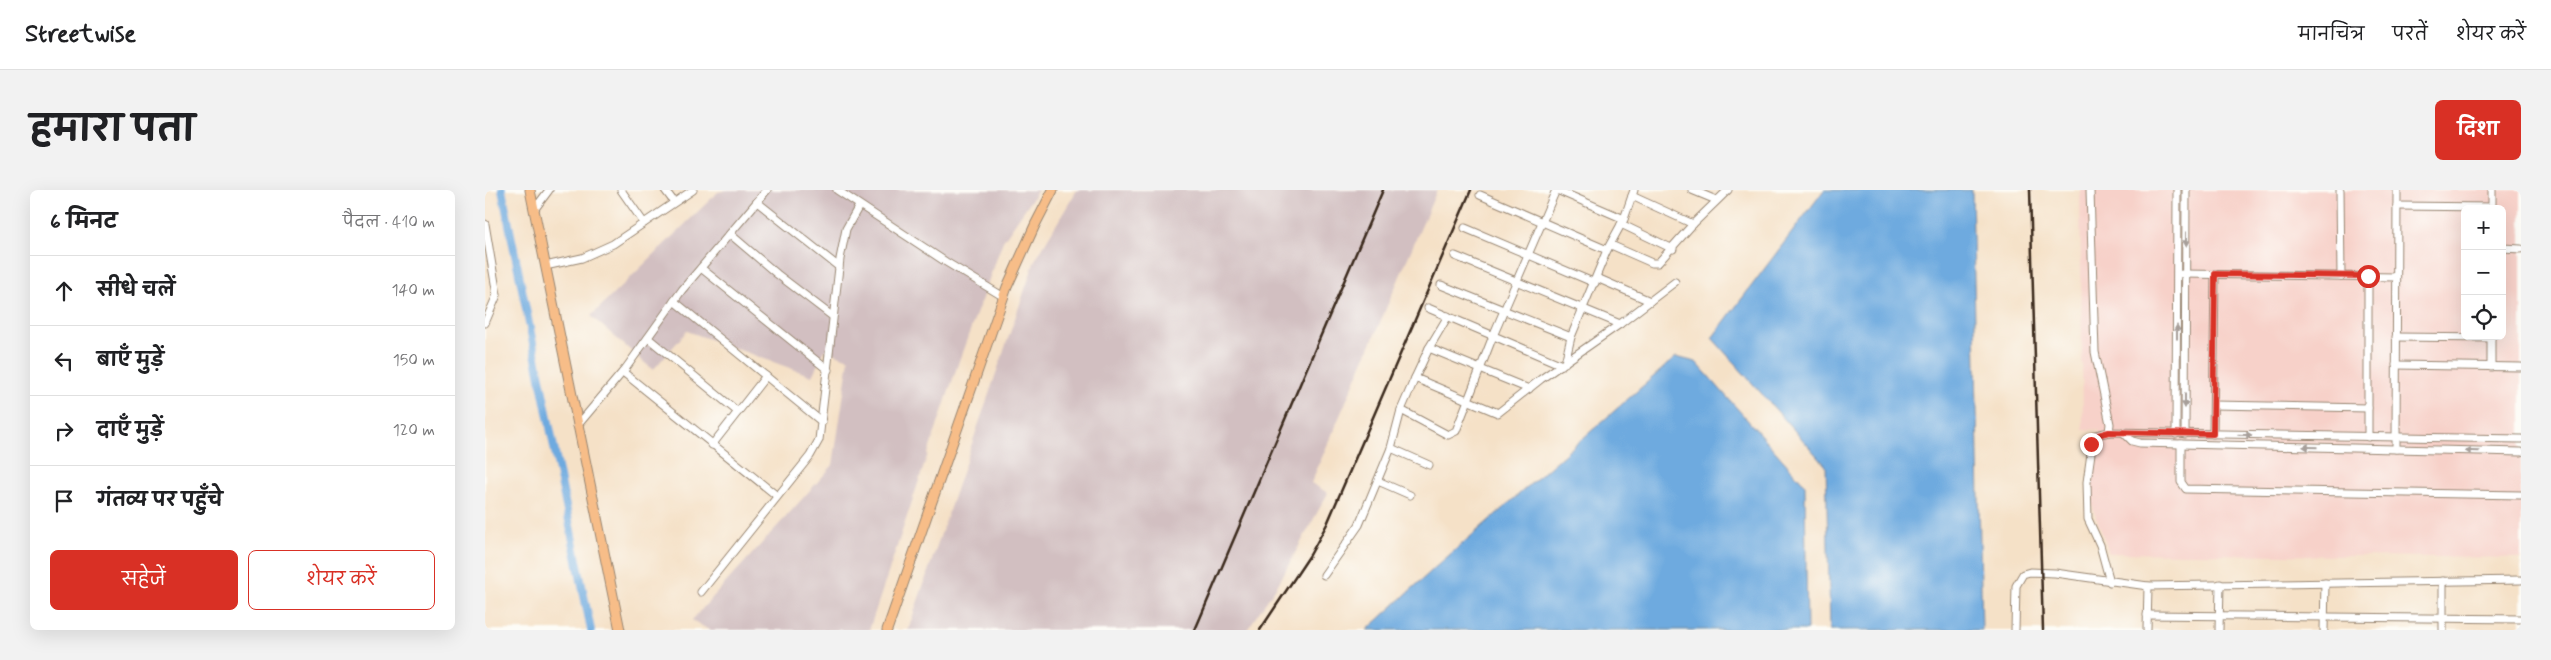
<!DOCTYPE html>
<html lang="hi">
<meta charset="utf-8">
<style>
body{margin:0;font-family:Mynerve,"Playpen Sans Deva",sans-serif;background:#f2f2f2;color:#202124}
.controls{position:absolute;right:15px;top:15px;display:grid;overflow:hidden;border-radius:8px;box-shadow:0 5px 20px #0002}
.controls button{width:45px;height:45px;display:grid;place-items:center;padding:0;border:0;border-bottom:1px solid #e0e0e0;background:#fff;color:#202124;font:25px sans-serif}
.stop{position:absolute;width:15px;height:15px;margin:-11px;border:4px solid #d93025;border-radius:50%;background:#fff}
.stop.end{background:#d93025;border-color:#fff;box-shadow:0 1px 5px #0008}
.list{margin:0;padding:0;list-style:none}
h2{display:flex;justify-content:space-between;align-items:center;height:65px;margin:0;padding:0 20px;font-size:21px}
h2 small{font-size:16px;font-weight:400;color:#757577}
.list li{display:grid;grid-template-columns:32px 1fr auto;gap:15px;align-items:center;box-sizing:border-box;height:70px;padding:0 20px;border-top:1px solid #e0e0e0}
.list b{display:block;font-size:19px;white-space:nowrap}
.list em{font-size:16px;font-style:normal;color:#757577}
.actions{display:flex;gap:10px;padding:15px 20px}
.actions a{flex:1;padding:11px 0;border:1px solid #d93025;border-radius:8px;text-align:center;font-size:18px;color:#d93025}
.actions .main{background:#d93025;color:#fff}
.icon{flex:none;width:28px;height:28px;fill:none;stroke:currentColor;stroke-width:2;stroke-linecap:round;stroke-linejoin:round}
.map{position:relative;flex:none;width:2036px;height:440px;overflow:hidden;border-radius:8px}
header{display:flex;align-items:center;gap:30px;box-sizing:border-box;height:70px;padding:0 25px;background:#fff;border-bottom:1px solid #e0e0e0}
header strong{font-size:24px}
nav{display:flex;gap:28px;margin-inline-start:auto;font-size:18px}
.intro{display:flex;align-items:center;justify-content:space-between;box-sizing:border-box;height:120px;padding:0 30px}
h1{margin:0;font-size:35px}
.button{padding:12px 22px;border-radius:8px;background:#d93025;color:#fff;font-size:18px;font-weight:700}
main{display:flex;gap:30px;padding:0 30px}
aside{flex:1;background:#fff;border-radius:8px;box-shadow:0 5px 20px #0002}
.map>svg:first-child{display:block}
.built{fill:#f7d1c9;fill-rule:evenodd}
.industrial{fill:#d2bfc1}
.water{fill:#6eaadf;stroke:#546a7e}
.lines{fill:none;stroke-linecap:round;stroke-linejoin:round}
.canal{stroke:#6eaadf;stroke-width:8}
.minor-casing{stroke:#988672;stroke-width:9}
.major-casing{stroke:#988672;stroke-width:11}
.minor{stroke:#fff;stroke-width:7}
.major{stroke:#f7bd88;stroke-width:9}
.rail{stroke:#3b2a1e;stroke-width:2.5}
.oneway{fill:#a79f9a}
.route{stroke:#d93025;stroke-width:6}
</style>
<header>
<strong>Streetwise</strong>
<nav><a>मानचित्र</a><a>परतें</a><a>शेयर करें</a></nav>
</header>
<div class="intro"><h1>हमारा पता</h1><a class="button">दिशा</a></div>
<main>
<aside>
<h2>6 मिनट<small>पैदल · 410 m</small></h2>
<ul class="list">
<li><svg class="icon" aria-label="ahead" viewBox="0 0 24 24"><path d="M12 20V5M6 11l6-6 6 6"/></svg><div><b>सीधे चलें</b></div><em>140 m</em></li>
<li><svg class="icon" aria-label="left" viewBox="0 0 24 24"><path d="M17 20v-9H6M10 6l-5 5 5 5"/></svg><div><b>बाएँ मुड़ें</b></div><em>150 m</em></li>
<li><svg class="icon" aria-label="right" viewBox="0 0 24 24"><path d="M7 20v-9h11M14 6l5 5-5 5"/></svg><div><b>दाएँ मुड़ें</b></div><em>120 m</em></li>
<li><svg class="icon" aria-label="arrive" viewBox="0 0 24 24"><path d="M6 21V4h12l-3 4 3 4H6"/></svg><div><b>गंतव्य पर पहुँचे</b></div></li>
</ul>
<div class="actions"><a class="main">सहेजें</a><a>शेयर करें</a></div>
</aside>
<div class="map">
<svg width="2036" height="440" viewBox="0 0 2036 440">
<rect width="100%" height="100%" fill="#fdfcf7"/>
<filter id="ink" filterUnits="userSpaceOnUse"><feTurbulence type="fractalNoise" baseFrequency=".02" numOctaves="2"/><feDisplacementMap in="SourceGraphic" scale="10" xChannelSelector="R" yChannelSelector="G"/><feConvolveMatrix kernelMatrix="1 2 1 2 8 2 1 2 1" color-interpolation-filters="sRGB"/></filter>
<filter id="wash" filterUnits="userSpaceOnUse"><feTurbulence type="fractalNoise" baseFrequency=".0096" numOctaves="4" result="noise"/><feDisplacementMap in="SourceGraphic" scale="20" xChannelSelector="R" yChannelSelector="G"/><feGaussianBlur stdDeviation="1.12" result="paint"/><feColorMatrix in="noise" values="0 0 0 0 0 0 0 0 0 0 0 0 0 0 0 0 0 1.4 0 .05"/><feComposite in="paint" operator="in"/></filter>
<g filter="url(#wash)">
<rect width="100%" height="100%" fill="#f5e1c7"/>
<path class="built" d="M1595,0H2036V368L1624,363L1605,310L1614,240L1598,239ZM1980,19H2017V146H1980Z"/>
<g class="industrial">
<path d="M242,0H553L518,51L475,168L384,440H224L207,430L348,275L364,169L340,160L327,186L202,141L168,180L106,126L233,2Z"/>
<path d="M592,0H952L826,293L843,303L792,396L762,440H423L550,70Z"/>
</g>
<g class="water">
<path d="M1339,0H1487L1497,440H1345L1341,276L1227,148Z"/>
<path d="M1191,167L1211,172L1320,295L1322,440H882L954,374Z"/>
</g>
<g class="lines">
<path class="canal" d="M17,0L106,440"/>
</g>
</g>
<g filter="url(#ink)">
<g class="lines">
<defs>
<g id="minor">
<path d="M136,0L159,33"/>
<path d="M180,0L189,12"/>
<path d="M352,0L461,72L519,107"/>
<path d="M1072,0L1139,29"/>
<path d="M1207,0L1231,10"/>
<path d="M1605,0L1610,162L1625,234L1624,242L1611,245L1608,249L1602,292L1603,329L1615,355L1625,392"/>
<path d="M1855,0L1856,86"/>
<path d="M995,5L1122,60"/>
<path d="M1147,6L1208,34"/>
<path d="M272,12L354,77"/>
<path d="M1912,16L2007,17"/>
<path d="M2007,19V0"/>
<path d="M49,20L64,0"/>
<path d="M0,34L12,105L0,133"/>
<path d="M1136,34L1188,59"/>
<path d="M980,38L1110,93"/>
<path d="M245,44L292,84L347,126"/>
<path d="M1126,55L1167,73H1173L1208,34L1243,0"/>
<path d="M2017,58L2036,59"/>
<path d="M970,66L1135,134"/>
<path d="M60,76L97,68L128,54L208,0"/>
<path d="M216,78L343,180"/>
<path d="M1697,84L1911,87"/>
<path d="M1883,86V247"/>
<path d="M1112,88L1165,111"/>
<path d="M956,95L1086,147"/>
<path d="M189,111L337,232"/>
<path d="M943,118L1077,175"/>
<path d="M1911,147L2006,148"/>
<path d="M163,148L253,222"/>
<path d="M944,158L1044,199"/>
<path d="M1080,173L1086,147L1122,60L1139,29L1149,0"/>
<path d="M1911,175L2036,177"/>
<path d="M2006,177V146"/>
<path d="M138,182L292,306"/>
<path d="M930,188L1013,223L1056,189L1135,134L1190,92"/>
<path d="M1729,215L1883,218"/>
<path d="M916,220L963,245L971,241L1008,146L1071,0"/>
<path d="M92,236L141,178L197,100L282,0"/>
<path d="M1624,242L2036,249"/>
<path d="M1638,242L1647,251L1655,253L2036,262"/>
<path d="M1691,244L1692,0"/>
<path d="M1700,244L1701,0"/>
<path d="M1728,244L1730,84"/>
<path d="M1696,254V292L1701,299L2036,305"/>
<path d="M227,255L281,186"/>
<path d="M906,258L944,275"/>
<path d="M1911,259L1912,0"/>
<path d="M893,291L925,305"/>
<path d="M839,385L874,335L906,258L916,220L930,188L944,158L963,126"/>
<path d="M1958,391V440"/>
<path d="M216,402L325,266L334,250L355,69L361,39L374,16"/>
<path d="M1662,425L2036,429"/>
<path d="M1530,440L1531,396L1538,384L1545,382L1570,383L1663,396L2036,390"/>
<path d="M1662,440L1663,396"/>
<path d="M1734,440L1735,394"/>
<path d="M1839,440L1840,393"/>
</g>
<g id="major">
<path d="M45,0L135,440"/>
<path d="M402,440L522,97L550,35L568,0"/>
</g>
</defs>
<use href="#minor" class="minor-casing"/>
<use href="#major" class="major-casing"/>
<use href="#minor" class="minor"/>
<use href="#major" class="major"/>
<g class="rail">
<path d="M1545,0L1558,440"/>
<path d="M710,440L898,0"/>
<path d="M775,440L825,365L842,334L986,0"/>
</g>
</g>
<defs><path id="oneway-solid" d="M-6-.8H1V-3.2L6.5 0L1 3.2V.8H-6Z" transform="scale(1.25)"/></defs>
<g class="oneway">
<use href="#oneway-solid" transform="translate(1701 49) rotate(90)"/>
<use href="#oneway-solid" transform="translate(1692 142) rotate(-90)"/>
<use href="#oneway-solid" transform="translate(1700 211) rotate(90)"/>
<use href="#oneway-solid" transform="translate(1760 245) rotate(1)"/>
<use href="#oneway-solid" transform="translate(1825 257) rotate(-179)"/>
<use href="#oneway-solid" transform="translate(1987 261) rotate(-179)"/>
</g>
</g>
<g class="lines" filter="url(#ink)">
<path class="route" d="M1606,254L1609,246L1624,242L1728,244L1730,84L1883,86"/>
</g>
</svg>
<div class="controls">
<button>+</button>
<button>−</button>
<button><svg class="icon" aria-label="locate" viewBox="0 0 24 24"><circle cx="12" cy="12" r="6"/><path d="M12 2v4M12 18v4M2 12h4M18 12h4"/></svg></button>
</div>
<div class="stop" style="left:1883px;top:86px"></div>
<div class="stop end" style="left:1606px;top:254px"></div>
</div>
</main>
